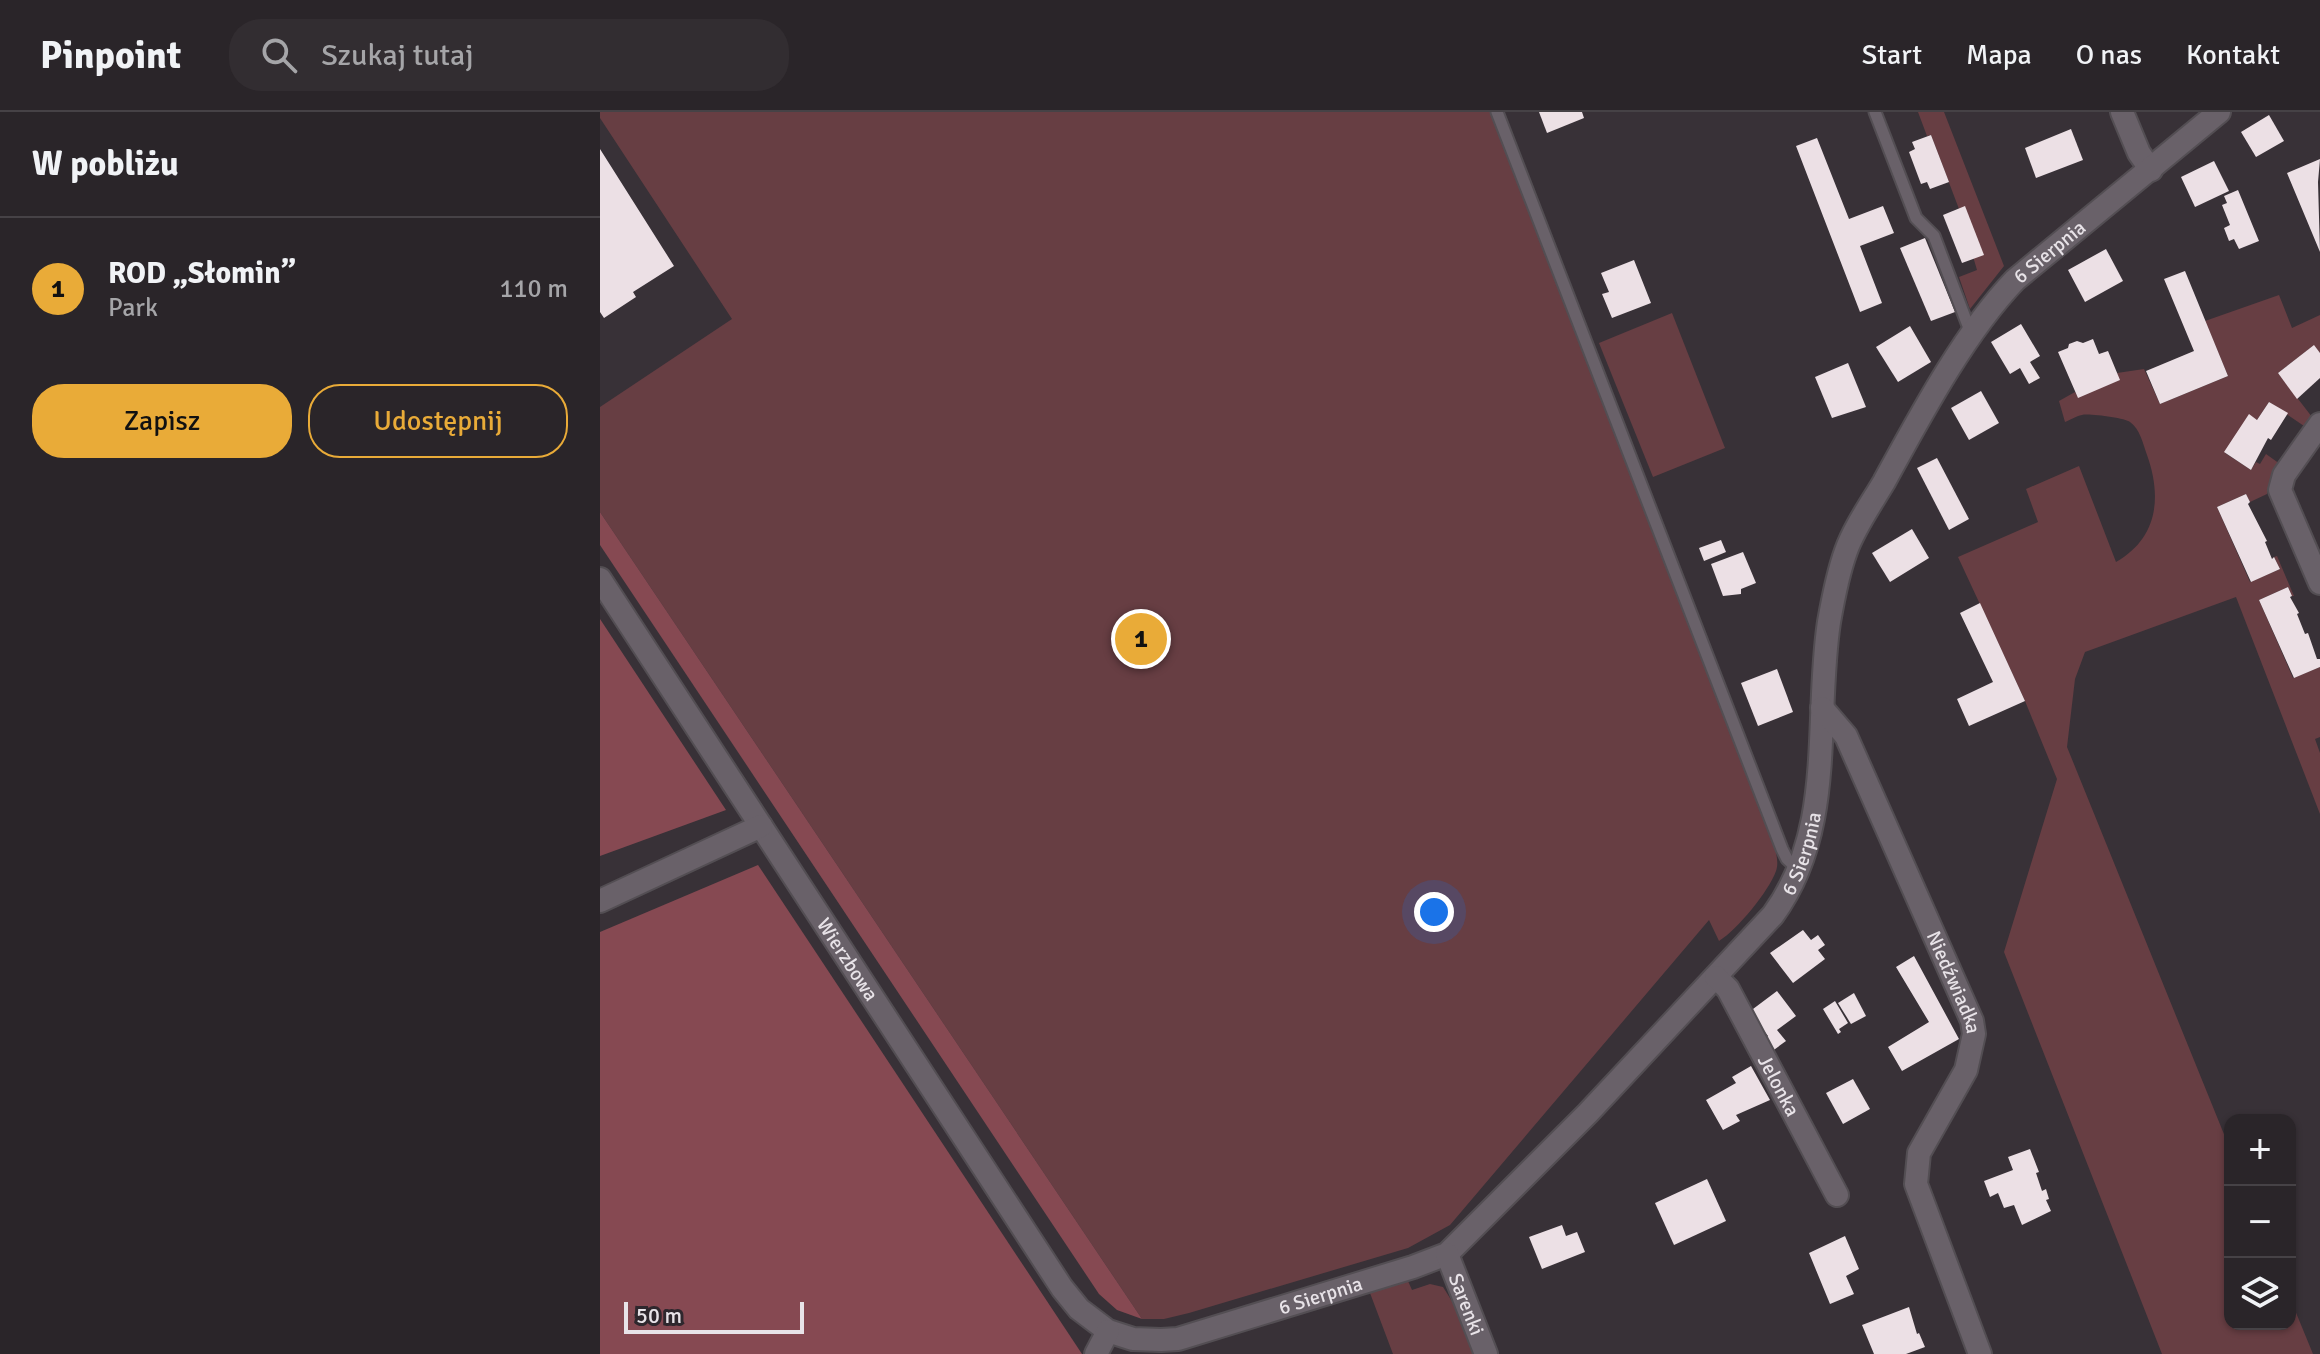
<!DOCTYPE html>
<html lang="pl">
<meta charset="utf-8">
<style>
body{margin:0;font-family:Signika,sans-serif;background:#322d31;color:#f1f3f6}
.controls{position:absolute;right:24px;bottom:24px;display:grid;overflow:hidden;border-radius:16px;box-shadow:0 2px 6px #0004}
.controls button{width:72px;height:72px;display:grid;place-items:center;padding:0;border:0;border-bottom:2px solid #464246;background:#2a2529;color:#f1f3f6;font:40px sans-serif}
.scale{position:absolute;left:24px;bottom:20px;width:180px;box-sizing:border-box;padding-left:8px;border:4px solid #e8e3e8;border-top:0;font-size:22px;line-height:28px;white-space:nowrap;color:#e8e3e8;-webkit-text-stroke:6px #2e272d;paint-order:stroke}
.you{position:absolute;left:834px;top:800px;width:28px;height:28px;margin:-20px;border:6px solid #fff;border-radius:50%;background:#1a73e8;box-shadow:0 0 0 12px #1a73e833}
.badge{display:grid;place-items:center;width:52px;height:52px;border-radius:50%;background:#e9ab38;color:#111;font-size:26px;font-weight:700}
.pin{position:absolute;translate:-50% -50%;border:4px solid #fff;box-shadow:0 2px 8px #0006}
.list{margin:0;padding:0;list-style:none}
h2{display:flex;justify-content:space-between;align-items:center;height:104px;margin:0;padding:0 32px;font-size:34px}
h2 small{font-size:26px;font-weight:400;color:#a5a5a8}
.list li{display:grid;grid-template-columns:52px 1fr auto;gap:24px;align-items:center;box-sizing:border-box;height:144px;padding:0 32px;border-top:2px solid #464246}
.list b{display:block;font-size:30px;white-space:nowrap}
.list p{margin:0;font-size:26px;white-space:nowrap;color:#a5a5a8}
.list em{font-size:26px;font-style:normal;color:#a5a5a8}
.actions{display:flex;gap:16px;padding:24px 32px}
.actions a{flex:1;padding:18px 0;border:2px solid #e9ab38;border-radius:32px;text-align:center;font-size:28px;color:#e9ab38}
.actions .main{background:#e9ab38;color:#111}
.icon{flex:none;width:44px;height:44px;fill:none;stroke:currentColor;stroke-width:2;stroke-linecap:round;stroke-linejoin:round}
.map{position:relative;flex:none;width:1720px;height:1242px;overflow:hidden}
header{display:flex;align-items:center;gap:48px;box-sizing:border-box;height:112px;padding:0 40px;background:#2a2529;border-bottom:2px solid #464246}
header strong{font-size:38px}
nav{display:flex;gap:44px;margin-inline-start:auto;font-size:28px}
.search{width:560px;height:72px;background:#322d31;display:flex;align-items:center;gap:20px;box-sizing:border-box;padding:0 28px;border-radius:32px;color:#a5a5a8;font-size:30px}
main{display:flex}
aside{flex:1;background:#2a2529}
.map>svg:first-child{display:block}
.green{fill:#673e43}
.forest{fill:#864952}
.building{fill:#ece0e5}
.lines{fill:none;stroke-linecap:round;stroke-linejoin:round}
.service-casing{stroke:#534e53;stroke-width:15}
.minor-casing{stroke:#534e53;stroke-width:26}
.service{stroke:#696169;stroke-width:11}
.minor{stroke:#696169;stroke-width:22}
.labels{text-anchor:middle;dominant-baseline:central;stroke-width:8;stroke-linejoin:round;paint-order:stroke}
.street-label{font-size:20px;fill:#e8e3e8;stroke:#2e272d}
</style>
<header>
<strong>Pinpoint</strong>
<div class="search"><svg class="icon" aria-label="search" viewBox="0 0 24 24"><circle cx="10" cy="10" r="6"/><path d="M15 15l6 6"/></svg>Szukaj tutaj</div>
<nav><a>Start</a><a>Mapa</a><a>O nas</a><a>Kontakt</a></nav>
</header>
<main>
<aside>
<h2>W pobliżu<small></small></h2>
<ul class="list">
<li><span class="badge">1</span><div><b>ROD „Słomin”</b><p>Park</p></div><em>110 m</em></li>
</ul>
<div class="actions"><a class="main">Zapisz</a><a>Udostępnij</a></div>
</aside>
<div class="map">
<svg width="1720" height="1242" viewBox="0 0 1720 1242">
<rect width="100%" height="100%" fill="#383137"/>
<g class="green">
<path d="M0,0H893L1175,734C1176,743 1179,750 1176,759C1169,779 1137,818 1119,829L1109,808L850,1113L808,1136L589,1201L564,1207H542L0,400V295L132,207L0,6Z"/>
<path d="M1318,0H1344L1404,154L1370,197L1359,165L1377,158L1359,97L1331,23L1327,24Z"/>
<path d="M1679,183L1692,216L1720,203V241L1713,234L1678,261L1712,305L1704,314L1669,290L1657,308L1649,303L1625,341L1651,358L1656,350L1660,352L1666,342L1680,352L1673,362L1667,382L1650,390L1646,382L1617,395L1650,470L1680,457L1674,445L1677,444L1694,484H1692L1688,475L1659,488L1693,566L1720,555V625L1715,627L1720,641V702L1636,485L1485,540L1475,567L1467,635L1630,1037V1212H1690V1186L1713,1242H1562L1404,840L1457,667L1425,589L1358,445L1438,410L1426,377L1479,354L1516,450C1558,426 1562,385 1547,343C1543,332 1540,317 1530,310C1525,306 1488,301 1482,303C1476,304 1470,308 1465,310L1459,289L1475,280L1478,285L1519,268L1517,261L1544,257L1560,292L1628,264L1605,209Z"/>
<path d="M1072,201L1125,336L1053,365L999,231Z"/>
<path d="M808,1169L812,1178L830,1172L843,1175L862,1205L877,1242H793L770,1181Z"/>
</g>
<g class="forest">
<path d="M0,400L542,1207L517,1198L499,1182L0,433Z"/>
<path d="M0,507L126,698L0,744Z"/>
<path d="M158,753L482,1242H0V820Z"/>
</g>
<g class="building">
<path d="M939,0H982L984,6L947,21Z"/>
<path d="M1669,3L1684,29L1656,45L1641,20Z"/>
<path d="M1471,17L1483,48L1436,66L1425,36Z"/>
<path d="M1331,23L1349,70L1330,77L1327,70L1321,72L1309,40L1315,37L1312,30Z"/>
<path d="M1217,26L1249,107L1283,94L1294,121L1260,134L1282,191L1260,200L1196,34Z"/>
<path d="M0,37L74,154L33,180L36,185L4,206L0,200Z"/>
<path d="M1720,47L1718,70L1720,140L1687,61Z"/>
<path d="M1614,49L1629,79L1595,95L1581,65Z"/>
<path d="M1638,78L1659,129L1639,137L1634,127L1629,129L1624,116L1630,113L1622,93L1627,91L1624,84Z"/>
<path d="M1365,94L1384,143L1362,151L1343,103Z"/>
<path d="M1325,126L1355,200L1331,209L1300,136Z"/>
<path d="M1506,137L1523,169L1485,190L1468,158Z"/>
<path d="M1034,148L1051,191L1012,206L1002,182L1009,180L1001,161Z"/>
<path d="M1585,159L1628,264L1560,292L1546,259L1594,239L1564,167Z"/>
<path d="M1421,212L1440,244L1430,250L1440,266L1429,272L1420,256L1410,262L1391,230Z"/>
<path d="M1310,214L1331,250L1298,270L1276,235Z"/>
<path d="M1493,227L1499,242L1508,239L1520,268L1478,286L1458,240L1468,236L1469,232L1477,229L1483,231Z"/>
<path d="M1714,233L1720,241V266L1697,287L1678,261Z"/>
<path d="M1248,251L1266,295L1232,306L1215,265Z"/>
<path d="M1381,279L1399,311L1369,328L1351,296Z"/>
<path d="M1669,290L1688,301L1671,328L1668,326L1651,358L1624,340L1649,302L1657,308Z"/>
<path d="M1337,346L1369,407L1349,418L1317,356Z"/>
<path d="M1646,382L1650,390L1648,392L1667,429L1665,430L1672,447L1674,445L1680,457L1651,470L1617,395Z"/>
<path d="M1312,417L1329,446L1290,470L1272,441Z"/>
<path d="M1121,428L1126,440L1104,449L1099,436Z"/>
<path d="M1143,440L1156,471L1141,477V482L1123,484L1111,452Z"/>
<path d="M1688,475L1692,484L1690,485L1699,501L1697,502L1705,522L1708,521L1717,547H1720V555L1694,566L1659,488Z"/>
<path d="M1380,491L1425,589L1369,614L1357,587L1393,570L1360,501Z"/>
<path d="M1177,557L1193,600L1158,614L1141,571Z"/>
<path d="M1203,818L1211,828L1218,823L1225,833L1218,838L1225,847L1193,871L1170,841Z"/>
<path d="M1314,844L1359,927L1302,959L1288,935L1329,910L1296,855Z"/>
<path d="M1177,879L1196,904L1177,918L1186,929L1171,940L1163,929L1168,924L1149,900Z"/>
<path d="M1254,881L1266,904L1251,912L1238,891Z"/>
<path d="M1235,889L1248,911L1239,917L1241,920L1238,922L1223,897Z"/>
<path d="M1151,954L1170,988L1136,1003L1140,1009L1123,1018L1106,988L1136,971L1132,965Z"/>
<path d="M1253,967L1270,997L1243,1012L1226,981Z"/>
<path d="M1430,1037L1439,1060L1436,1061L1442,1079L1446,1077L1449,1087L1446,1088L1451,1099L1422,1113L1414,1093L1404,1096L1398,1081L1390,1085L1384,1069L1413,1058L1408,1045Z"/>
<path d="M1107,1067L1126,1109L1074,1133L1055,1091Z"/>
<path d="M962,1113L966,1124L977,1120L985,1140L942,1157L929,1125Z"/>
<path d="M1245,1124L1259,1157L1246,1164L1254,1182L1230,1192L1209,1141Z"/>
<path d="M1309,1195L1317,1222L1319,1221L1325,1235L1306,1242H1274L1262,1213Z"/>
</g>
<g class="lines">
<defs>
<g id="service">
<path d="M897,0L1182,737L1187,747L1198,757"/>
<path d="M1275,0L1316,106L1334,124L1372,224"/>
</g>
<g id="minor">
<path d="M1522,0L1539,41L1551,58"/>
<path d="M1720,312L1684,363L1680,378L1720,471"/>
<path id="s1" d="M0,467L462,1176L479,1197L508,1219L533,1227L561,1228L578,1227L813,1155L847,1142L988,1001L1173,803C1236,717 1214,609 1229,510C1233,487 1238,461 1246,439C1254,416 1271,392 1284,370C1319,306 1364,221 1415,168L1619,0"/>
<path id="s2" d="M1222,596L1246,624L1372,909L1374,922L1366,958L1319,1041L1316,1072L1380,1242"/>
<path d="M0,789L161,714"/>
<path id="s3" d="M1116,865L1128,877L1237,1083"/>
<path id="s4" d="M847,1142L886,1242"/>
<path d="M496,1242L508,1219"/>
</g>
</defs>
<use href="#service" class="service-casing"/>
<use href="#minor" class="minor-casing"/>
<use href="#service" class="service"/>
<use href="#minor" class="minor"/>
</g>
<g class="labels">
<g class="street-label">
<text stroke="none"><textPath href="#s1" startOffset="2474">6 Sierpnia</textPath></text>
<text stroke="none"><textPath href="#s1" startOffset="1802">6 Sierpnia</textPath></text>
<text stroke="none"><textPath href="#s1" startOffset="454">Wierzbowa</textPath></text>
<text stroke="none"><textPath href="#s2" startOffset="306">Niedźwiadka</textPath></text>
<text stroke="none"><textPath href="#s3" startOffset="126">Jelonka</textPath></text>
<text stroke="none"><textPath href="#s1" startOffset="1130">6 Sierpnia</textPath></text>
<text stroke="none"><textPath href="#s4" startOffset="54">Sarenki</textPath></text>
</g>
</g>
</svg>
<div class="controls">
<button>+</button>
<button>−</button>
<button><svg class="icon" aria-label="layers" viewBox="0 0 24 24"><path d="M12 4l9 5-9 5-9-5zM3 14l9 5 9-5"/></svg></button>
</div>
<div class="scale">50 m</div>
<div class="you"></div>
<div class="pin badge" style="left:541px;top:527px">1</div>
</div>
</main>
